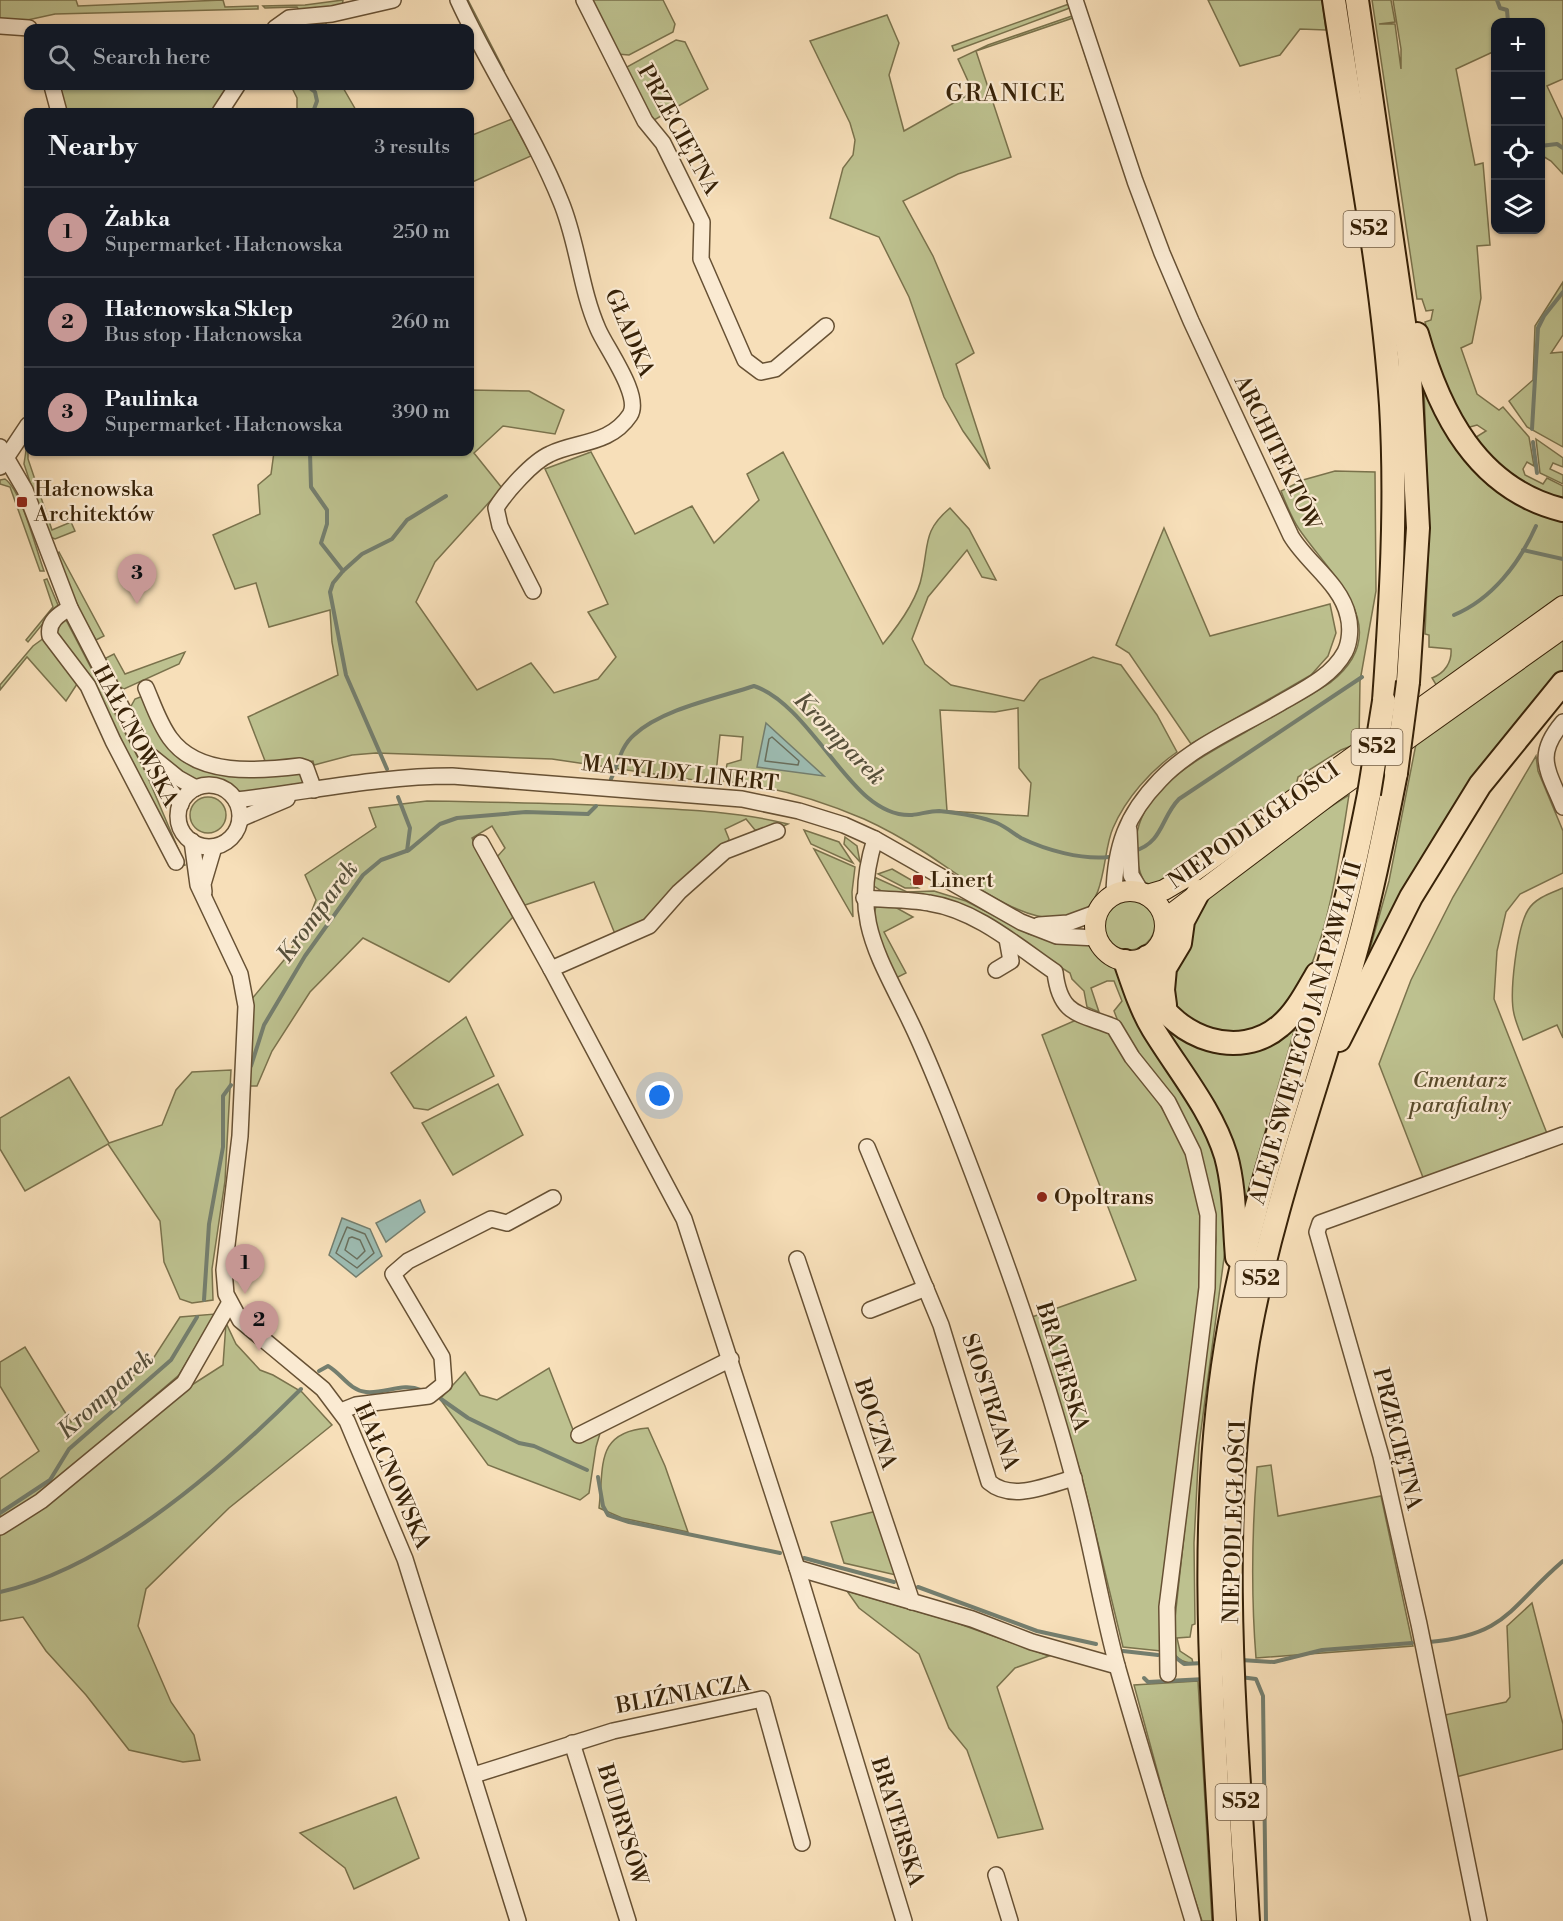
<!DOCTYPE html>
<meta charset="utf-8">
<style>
body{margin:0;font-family:"Libre Bodoni",serif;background:#20242c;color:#f1f3f6}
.controls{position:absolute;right:18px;top:18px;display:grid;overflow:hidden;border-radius:12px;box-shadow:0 2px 4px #0004}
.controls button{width:54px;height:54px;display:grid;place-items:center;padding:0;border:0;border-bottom:2px solid #363941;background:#171b24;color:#f1f3f6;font:30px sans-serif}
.you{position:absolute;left:660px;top:1096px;width:21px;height:21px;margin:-15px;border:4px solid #fff;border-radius:50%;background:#1a73e8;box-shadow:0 0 0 9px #1a73e833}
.badge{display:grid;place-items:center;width:39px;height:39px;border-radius:50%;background:#c59692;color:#111;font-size:20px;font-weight:700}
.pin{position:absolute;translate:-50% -50px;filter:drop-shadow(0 2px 3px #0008)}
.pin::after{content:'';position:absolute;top:32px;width:21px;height:18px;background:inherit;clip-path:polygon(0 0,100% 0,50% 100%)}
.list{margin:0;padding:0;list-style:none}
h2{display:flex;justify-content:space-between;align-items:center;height:78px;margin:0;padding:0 24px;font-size:26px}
h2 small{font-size:20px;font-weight:400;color:#9ea1a6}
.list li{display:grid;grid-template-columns:39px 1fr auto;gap:18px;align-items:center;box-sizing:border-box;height:90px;padding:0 24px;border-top:2px solid #363941}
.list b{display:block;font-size:22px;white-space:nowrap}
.list p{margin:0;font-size:20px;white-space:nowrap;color:#9ea1a6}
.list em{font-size:20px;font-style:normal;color:#9ea1a6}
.icon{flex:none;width:33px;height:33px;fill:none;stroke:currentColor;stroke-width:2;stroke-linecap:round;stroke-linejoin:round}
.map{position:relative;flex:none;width:1563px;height:1921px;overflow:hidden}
.search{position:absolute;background:#171b24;box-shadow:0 2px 4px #0004;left:24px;top:24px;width:450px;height:66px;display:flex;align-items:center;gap:15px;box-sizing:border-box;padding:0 21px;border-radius:12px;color:#9ea1a6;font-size:22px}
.panel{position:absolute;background:#171b24;box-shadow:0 2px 4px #0004;left:24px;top:108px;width:450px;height:348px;border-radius:12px}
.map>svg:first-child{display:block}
.green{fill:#bdc18f;stroke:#7a724c;stroke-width:1.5;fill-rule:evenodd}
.water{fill:#9dbcb2;stroke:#747e6e;stroke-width:1.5}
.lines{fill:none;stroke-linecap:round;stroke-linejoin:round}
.shore{stroke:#6a6f5d;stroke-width:1.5}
.stream{stroke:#747e6e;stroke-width:4}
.minor-casing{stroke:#675134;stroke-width:18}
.major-casing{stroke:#372208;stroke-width:22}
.highway-casing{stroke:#372208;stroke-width:26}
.minor{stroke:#faead2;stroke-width:15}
.major{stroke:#f7dfb9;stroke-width:20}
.highway{stroke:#f7dfb9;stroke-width:22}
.highway-bridge-casing{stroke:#372208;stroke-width:26;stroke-linecap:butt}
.highway-bridge{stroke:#f7dfb9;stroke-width:22}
.poi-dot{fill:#8f2418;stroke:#faead2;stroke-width:2}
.labels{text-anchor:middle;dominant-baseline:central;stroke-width:4.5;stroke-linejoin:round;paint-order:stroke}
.shield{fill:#faead2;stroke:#725e45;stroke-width:1.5}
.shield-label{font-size:21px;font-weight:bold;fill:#372208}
.street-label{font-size:22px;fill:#372208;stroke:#faead2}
.poi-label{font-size:22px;fill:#372208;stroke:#faead2;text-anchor:start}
.park-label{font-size:22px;font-style:italic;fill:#584a2a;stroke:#faead2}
.neighbourhood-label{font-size:24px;letter-spacing:1.5px;fill:#372208;stroke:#faead2}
.water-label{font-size:24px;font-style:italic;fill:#56503b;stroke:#faead2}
</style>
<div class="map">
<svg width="1563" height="1921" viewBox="0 0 1563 1921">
<rect width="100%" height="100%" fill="#f7dfb9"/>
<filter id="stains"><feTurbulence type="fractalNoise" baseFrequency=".00333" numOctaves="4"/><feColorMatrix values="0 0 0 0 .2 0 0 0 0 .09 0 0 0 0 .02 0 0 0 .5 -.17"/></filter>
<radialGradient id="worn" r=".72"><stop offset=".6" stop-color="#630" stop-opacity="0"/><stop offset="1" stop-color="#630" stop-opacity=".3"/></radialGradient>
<g class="green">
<path d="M0,0H76L78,6L223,0L225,7L258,6V9L55,14L23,21L0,22Z"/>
<path d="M343,0L342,9L302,14L297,7L265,8L263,6L305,5Z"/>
<path d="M462,0H468L504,70L497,68Z"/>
<path d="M588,0H663L675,24L673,32L629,55L617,54Z"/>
<path d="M1208,0H1322L1326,30L1300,29L1280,55L1240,66Z"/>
<path d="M1372,0H1391L1395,22L1379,24H1395L1401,69V49L1393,0H1563V79L1547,86L1563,120V174L1551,161L1541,155L1540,22H1496L1495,51L1456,69L1475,165L1483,163L1490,245L1477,246L1481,298L1472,343L1461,348L1477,394L1499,410L1503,407L1529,437L1534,466L1527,462L1523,469L1525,475L1543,484L1547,478L1563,486V503L1518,484L1473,439L1486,431L1477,425L1466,428C1447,395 1434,358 1425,322L1431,320L1433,310L1426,311L1422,299H1417Z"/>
<path d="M1069,4L1071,7L1067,9L954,51L952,46Z"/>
<path d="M887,15L899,43L889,75L904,131L973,92L958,59L988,45L1072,16L1075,15L1097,76L1093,79L1073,18L976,51L1011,157L958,174L903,201L933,256L974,353L956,364L990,469L963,431L944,397L909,297L879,237L830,218L843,168L853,155L855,140L850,123L810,41Z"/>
<path d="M324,19L328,28H281L287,24Z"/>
<path d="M676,40L685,42L708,89L649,123L625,68Z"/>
<path d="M56,86H231L214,112H63Z"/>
<path d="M291,86H342L357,112H297V98Z"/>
<path d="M512,119L531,156L470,183V136Z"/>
<path d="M1563,282V335L1551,353L1563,352V447L1527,427L1509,401L1533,380L1535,326Z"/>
<path d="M1424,387L1439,414L1563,517V599L1438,688L1432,678C1445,673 1452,662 1451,649L1429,647V635L1425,634L1429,536Z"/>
<path d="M470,390L529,391L564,410L555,434L503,426L474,453L502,488L435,562L416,602L477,690L531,663L554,693L598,679L616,657L588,612L608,604L545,469L591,452L635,534L692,506L714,543L759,500L747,474L783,452L883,644C898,626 918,598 922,575C929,543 923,531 950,508L969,529L996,580L982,577L967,550L928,597L912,639L925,664L951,685L1024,701L1040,680L1093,657L1121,665L1157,715L1177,752C1151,770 1126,798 1113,828C1102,852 1107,901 1079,914C1034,936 960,875 924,852C905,840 884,828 864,819C818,799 773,786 724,781L727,764L741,760L743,737L720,735L715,783L552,759L376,753L352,755L314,765L313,761L267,766L248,717L338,675L332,642L330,610L269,627L256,583L235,589L213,535L260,514L258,485L271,474L274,452H470ZM1018,708L1019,768L1031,783L1028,816L947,811L940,710L995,712Z"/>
<path d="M28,437V459L52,530L71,522L75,531L55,539L48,536L24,464Z"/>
<path d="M1536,439L1563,458V467L1553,463L1550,469L1563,475V484L1540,473Z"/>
<path d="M1335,471L1375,472L1376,591L1360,681L1359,743L1341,750L1298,777L1296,786L1187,870L1152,885L1144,882C1110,805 1188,764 1244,733C1273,716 1303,700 1331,682C1398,629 1330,575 1299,529C1291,517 1286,504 1281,491L1303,480Z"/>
<path d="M5,479C22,491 36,550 44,571H40L10,487L0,484V480Z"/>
<path d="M1164,528L1210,636L1330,604L1336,633L1328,656L1311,675L1191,744L1129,653L1116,645Z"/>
<path d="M59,552L104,636L96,640L77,608L55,555Z"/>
<path d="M47,579L58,605L28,642L26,640L53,607L44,580Z"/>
<path d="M62,620H66L146,773L185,865L182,866L55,630Z"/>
<path d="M1563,637V671L1554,681L1358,992L1389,881L1416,744Z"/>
<path d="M44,638L79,681L66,701L27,657L0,690V685L33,646Z"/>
<path d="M185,652L179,664L124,689L118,686L104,659L114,654L125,674Z"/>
<path d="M143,696L190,760L299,770L303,782L301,785L238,793L222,783L190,780L155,753L130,708L135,699Z"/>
<path d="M1536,756L1538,771L1563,831V873L1520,894L1506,912L1497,951L1494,999L1548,1136L1424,1180L1379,1064L1411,980L1453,897Z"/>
<path d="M1349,795C1339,856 1327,960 1287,1007C1277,1019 1256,1033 1241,1033C1213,1034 1174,1022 1169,990C1166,972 1181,951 1188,935C1193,924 1197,907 1205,898C1214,887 1230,879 1241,871C1277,845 1311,818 1349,795Z"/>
<circle cx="208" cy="815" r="18"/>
<path d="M427,801C490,802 552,803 615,806C673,809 732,810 788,824L777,829L755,830L746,819L725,829L729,839L726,847L643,920L615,934L594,882L522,906L496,858L505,848L492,826L472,838L514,916L449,982L363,938L310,992L272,1051L257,1086H249L251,1000L284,960L305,928L316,900L305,875L376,827L369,808Z"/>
<path d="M804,830L839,842L853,863L811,844Z"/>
<path d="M845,837L857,846L860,862L844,844Z"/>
<path d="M814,849L855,867L852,892L853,917Z"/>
<path d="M892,869L913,881L911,884L918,888H905L878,874Z"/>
<path d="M872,876L907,892L934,891L966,901L1029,934L1047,939L1086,943L1117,966L1187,1094L1219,1162L1226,1243L1199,1445L1194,1543L1195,1624L1192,1625L1190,1637L1177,1638L1180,1651L1192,1659L1193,1663C1180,1663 1174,1657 1172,1646L1216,1240L1213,1202L1198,1148L1122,1032L1114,1011L1122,1001L1114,981H1107L1091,988L1099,1012L1087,1007L1084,991L1072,979L1070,973L984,919L883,892L874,886Z"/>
<path d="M1563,888V1038L1557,1025L1523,1040C1520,1032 1516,1023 1514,1014C1509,993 1517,928 1528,910C1535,898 1551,893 1563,888Z"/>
<circle cx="1129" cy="924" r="26"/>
<path d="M877,905L895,907L913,917L884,932L906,973L896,978C888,961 867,923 877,905Z"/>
<path d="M466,1017L494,1076L428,1110L414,1108L391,1073Z"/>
<path d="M1083,1017L1114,1027L1179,1137L1194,1175L1202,1215L1198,1303L1161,1651L1123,1647L1082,1477L1032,1317L1136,1280L1042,1035Z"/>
<path d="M1163,1019L1195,1045L1297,1021L1244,1205L1158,1023Z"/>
<path d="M231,1070L225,1181L212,1269L213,1300L192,1303L180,1299L164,1262L160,1221L108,1144L25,1191L0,1149V1118L69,1077L109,1143L162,1125L176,1090L192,1072Z"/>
<path d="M498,1084L523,1135L453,1175L422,1123Z"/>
<path d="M215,1314L179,1375L95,1447L223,1365L226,1323L236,1344L260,1370L273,1375L302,1392L332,1425L229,1508L146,1589L138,1626L171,1702L194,1735L200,1760L183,1762L129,1750L86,1695L46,1651L23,1617L0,1621V1479L39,1451L0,1386V1362L25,1347L71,1422L91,1404L149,1365L180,1317Z"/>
<path d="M549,1368L577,1440L601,1430L596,1447L589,1493L580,1500L488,1465L440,1399L465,1372L480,1395L497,1400Z"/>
<path d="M648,1428L665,1466L688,1532L622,1518L599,1508C604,1466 595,1432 648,1428Z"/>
<path d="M1271,1465L1278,1516L1381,1496L1413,1646L1256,1658C1251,1595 1252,1530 1257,1467Z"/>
<path d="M877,1511L896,1575L844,1563L831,1522Z"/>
<path d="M847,1591L954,1622L1049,1656L1015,1668L997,1687L1043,1829L998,1838L967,1750L949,1728L919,1654L859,1608Z"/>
<path d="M1532,1603L1563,1724V1749L1452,1778L1440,1716L1506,1702L1510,1697L1507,1626Z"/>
<path d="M1198,1681L1212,1921H1202L1179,1851L1134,1685Z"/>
<path d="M396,1797L419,1858L354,1889L345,1868L300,1833Z"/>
</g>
<g class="water">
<path d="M766,723L824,776L757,767Z"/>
<path d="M420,1200L425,1212L386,1242L376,1223Z"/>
<path d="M342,1218L370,1229L382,1256L356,1277L329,1255Z"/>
</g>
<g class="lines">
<g class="shore">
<path d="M772,737L799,761L798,765L765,761L769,739Z"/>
<path d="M347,1227L365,1234L374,1253L357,1268L336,1253Z"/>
<path d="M352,1237L360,1240L365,1251L357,1259L345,1250L349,1238Z"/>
</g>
<g class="stream">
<path d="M1497,0L1500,8L1507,10L1508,22"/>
<path d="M293,28L295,26"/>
<path d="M307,86L315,92L317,101L313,112"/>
<path d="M1540,146L1557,144L1563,148"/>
<path d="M1532,429L1538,328L1544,316L1563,292"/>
<path d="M1533,442L1537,473"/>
<path d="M310,452L311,487L327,510V524L321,543L343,571L333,583L330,592L346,675L387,769"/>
<path d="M1523,550L1563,559"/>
<path d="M343,571L362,554L392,539L407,520L446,496"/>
<path d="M1454,615C1492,599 1519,564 1536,526"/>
<path d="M611,779C618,764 621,746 634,735C662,709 718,698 754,686C797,700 832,767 867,797C880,808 895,816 912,815C921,814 930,811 939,811C958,813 980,816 997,823C1006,827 1013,833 1021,838C1046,850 1081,860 1109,857"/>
<path d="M398,797L410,828L407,851"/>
<path d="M1134,851C1163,843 1161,817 1179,799L1362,677"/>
<path d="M251,1066L264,1025L305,956L363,875L381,860L409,850L440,824L457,818L526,812L588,814L596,806"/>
<path d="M204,1300L209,1224L223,1147V1096L231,1085"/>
<path d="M319,1371L328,1366C342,1374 349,1390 366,1392C385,1394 403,1382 421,1390"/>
<path d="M441,1399L468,1418L519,1443L534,1446L587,1470"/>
<path d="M598,1477L603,1506L608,1515L629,1522L780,1553"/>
<path d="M0,1513L50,1480L69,1449L171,1360L197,1317"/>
<path d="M804,1558L894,1582"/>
<path d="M918,1587L1037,1631L1096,1644"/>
<path d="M0,1592C108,1568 224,1466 301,1389"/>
<path d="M1429,1642C1508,1635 1510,1606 1563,1561"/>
<path d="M1123,1651L1158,1655"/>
<path d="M1175,1657L1184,1664L1203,1663"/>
<path d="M1241,1660L1274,1662L1322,1650L1412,1643"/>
<path d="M1240,1677L1256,1679L1263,1696L1266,1921"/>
<path d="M1144,1678L1148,1682L1205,1679"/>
</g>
<defs>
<g id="minor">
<path d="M458,0C489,68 533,132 561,202C578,243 580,288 598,329C606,348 642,396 630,415C610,445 577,441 550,454C532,462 506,492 496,508L500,526L533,591"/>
<path d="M584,0L645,121L663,143L702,222L701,259L745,360L761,372L775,369L826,326"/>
<path d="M1075,0L1135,181L1162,253L1191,321L1291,536C1307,563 1341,584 1348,616C1351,627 1350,642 1345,652C1332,676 1305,689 1282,702C1242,726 1192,746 1160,780C1126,815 1115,847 1114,894"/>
<path d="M0,26L29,28"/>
<path d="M275,28L289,18L332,14L393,0"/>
<path d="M52,86L59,112"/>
<path d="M220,112L237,86"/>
<path d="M0,447L25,490L70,608L152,766L181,804"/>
<path d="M0,467L28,425"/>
<path d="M70,608C59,614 47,622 50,636L88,686L113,741L176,862"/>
<path d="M146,688C153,704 159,723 170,738C198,777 258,771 300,766L306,768L314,790"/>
<path d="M1563,722C1534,756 1548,770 1563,807"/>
<path d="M152,757L178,778L196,788"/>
<circle cx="209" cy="816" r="31"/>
<path d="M236,800C308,792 379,776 452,776L742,799L799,811L844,825L875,839L1021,922L1057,936L1097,938"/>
<path d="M240,819L287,799"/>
<path d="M1129,830L1131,875L1142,893"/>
<path d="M777,831L725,851L679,892L649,926L551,969L684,1219L797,1568L904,1921"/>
<path d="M875,839C850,918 878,954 911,1023C925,1052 937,1082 949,1112C996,1232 1041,1355 1074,1480C1091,1542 1101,1607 1118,1669C1142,1753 1168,1837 1193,1921"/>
<path d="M192,841L198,885L240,974L246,1006L240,1136L224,1270L226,1294L240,1320L323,1389L347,1421L405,1559L518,1921"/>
<path d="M481,843L551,969"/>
<path d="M204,892L203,884L214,847"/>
<path d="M864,898C886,900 909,899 929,903C976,910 1017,946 1055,972C1060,1016 1079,1013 1114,1027L1132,1057L1168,1102L1193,1152L1208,1215L1207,1288L1167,1607L1168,1674"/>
<path d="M1039,925L1068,923L1098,912"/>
<path d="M996,970L1011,961L1007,939"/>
<path d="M867,1147L941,1325L989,1482C1012,1502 1047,1485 1074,1478"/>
<path d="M797,1259L912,1602"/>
<path d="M870,1310L926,1288"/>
<path d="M341,1411L356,1405L429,1396L444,1384L442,1357L393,1274L408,1261L491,1219L507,1223L553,1198"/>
<path d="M579,1435L731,1359"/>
<path d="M0,1527L41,1501L184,1383L229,1304"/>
<path d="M797,1568L972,1619L1032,1642L1117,1666"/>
<path d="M572,1743L628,1921"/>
<path d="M474,1775L613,1731L762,1699L802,1843"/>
<path d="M996,1875L1010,1921"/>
<path d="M1479,1921L1419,1624L1381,1456L1317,1232L1320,1223L1563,1135"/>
</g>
<g id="major">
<circle cx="1130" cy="926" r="35"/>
<path d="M1147,895L1164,890L1186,877L1563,606"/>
<path d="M1165,919L1333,792L1563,628"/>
</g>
<g id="highway">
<path d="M1334,0C1354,134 1382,270 1391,405C1397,504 1391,602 1384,701"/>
<path d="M1357,0L1409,357L1418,528L1408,682"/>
<path d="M1417,334C1439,412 1477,489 1563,510"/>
<path d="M1147,957C1147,969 1147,981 1153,993C1176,1038 1239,1061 1280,1026C1296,1013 1307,991 1317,974"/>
<path d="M1125,961C1133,984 1140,1007 1153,1029C1178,1070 1212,1110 1226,1156C1235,1189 1234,1223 1237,1257"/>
<path d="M1165,1005L1163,990L1165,968L1180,943L1183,921L1199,891"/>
<path d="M1339,1040L1411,897L1480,785L1563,683"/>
<path d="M1225,1921C1215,1729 1195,1537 1226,1346C1248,1209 1297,1079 1334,946C1348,896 1359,845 1369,794"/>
<path d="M1248,1921C1236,1728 1216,1534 1248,1341C1272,1204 1323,1074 1359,940C1374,885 1385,829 1396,773"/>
</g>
</defs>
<use href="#minor" class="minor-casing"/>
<use href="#major" class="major-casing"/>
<use href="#highway" class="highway-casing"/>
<use href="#minor" class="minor"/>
<use href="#major" class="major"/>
<use href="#highway" class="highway"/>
<defs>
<g id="highway-bridge">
<path d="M1396,773L1408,682"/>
<path d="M1369,794L1384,701"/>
</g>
</defs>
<use href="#highway-bridge" class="highway-bridge-casing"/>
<use href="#highway-bridge" class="highway-bridge"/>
</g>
<g class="poi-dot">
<rect x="16" y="496" width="12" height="12" rx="3"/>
<rect x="912" y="874" width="12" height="12" rx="3"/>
<circle cx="1042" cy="1197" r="6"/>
</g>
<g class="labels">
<g class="shield">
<rect x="1343.5" y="211" width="51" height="36" rx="4.5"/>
<rect x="1351.5" y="729" width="51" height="36" rx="4.5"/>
<rect x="1235.5" y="1261" width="51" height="36" rx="4.5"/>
<rect x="1215.5" y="1784" width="51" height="36" rx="4.5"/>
</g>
<g class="shield-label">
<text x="1369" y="229">S52</text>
<text x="1377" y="747">S52</text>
<text x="1261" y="1279">S52</text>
<text x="1241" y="1802">S52</text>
</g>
<g class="street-label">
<text transform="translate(678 130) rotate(61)">PRZECIĘTNA</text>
<text transform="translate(629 333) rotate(67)">GŁADKA</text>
<text transform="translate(1277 453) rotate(64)">ARCHITEKTÓW</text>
<text transform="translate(135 736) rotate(62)">HAŁCNOWSKA</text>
<text transform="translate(680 774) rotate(6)">MATYLDY LINERT</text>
<text transform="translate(1254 826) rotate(-35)">NIEPODLEGŁOŚCI</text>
<text transform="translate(1306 1033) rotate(-74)">ALEJE ŚWIĘTEGO JANA PAWŁA II</text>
<text transform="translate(1062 1367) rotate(73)">BRATERSKA</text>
<text transform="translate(990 1402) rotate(72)">SIOSTRZANA</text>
<text transform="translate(875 1424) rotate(72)">BOCZNA</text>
<text transform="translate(1397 1439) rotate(76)">PRZECIĘTNA</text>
<text transform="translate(392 1476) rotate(66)">HAŁCNOWSKA</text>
<text transform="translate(1235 1522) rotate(-88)">NIEPODLEGŁOŚCI</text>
<text transform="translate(683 1695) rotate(-10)">BLIŹNIACZA</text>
<text transform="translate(897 1822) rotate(73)">BRATERSKA</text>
<text transform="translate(622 1825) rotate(73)">BUDRYSÓW</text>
</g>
<g class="poi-label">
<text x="34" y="489">Hałcnowska<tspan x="34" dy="25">Architektów</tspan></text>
<text x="930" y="880">Linert</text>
<text x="1054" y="1197">Opoltrans</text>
</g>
<g class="park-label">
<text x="1460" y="1080">Cmentarz<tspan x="1460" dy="25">parafialny</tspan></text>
</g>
<g class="neighbourhood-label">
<text x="1006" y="94">GRANICE</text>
</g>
<g class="water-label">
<text transform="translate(839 739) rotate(46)">Kromparek</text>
<text transform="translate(318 912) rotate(-54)">Kromparek</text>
<text transform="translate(106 1395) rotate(-42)">Kromparek</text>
</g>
</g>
<rect width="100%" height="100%" filter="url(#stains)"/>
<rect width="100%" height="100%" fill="url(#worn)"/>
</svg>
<div class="controls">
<button>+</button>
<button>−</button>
<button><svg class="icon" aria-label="locate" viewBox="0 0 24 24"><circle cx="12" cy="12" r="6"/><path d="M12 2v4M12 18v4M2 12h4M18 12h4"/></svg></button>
<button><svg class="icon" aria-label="layers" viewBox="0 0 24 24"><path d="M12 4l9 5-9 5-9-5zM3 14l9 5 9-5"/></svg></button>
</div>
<div class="you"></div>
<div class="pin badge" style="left:245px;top:1294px">1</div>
<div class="pin badge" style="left:259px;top:1351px">2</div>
<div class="pin badge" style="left:137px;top:604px">3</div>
<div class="search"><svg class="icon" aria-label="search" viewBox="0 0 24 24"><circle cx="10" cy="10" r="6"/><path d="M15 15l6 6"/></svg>Search here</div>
<section class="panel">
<h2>Nearby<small>3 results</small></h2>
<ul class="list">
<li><span class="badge">1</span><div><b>Żabka</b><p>Supermarket · Hałcnowska</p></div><em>250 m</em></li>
<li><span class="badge">2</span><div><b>Hałcnowska Sklep</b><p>Bus stop · Hałcnowska</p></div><em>260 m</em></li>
<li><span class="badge">3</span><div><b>Paulinka</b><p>Supermarket · Hałcnowska</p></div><em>390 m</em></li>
</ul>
</section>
</div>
